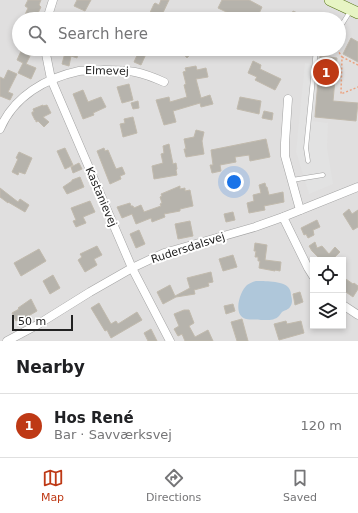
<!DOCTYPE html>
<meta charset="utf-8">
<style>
body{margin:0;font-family:"DejaVu Sans",sans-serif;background:#f2f2f2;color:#202124}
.controls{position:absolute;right:12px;bottom:12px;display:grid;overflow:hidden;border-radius:0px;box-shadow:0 2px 6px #0003}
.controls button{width:36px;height:36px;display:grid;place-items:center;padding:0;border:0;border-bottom:1px solid #e0e0e0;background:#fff;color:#202124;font:20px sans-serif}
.scale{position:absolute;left:12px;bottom:10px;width:61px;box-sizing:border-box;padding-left:4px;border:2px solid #222;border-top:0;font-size:11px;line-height:14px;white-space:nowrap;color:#222;-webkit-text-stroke:3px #fff;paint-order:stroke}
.you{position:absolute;left:234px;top:182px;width:14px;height:14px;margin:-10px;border:3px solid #fff;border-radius:50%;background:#1a73e8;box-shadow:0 0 0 6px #1a73e833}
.badge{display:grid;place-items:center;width:26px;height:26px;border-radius:50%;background:#be3915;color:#fff;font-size:13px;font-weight:700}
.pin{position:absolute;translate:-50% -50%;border:2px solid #fff;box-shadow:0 1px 4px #0006}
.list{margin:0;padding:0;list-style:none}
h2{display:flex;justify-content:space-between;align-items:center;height:52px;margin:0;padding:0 16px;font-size:17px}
h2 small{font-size:13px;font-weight:400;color:#757577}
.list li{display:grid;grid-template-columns:26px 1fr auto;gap:12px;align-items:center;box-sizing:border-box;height:64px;padding:0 16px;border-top:1px solid #e0e0e0}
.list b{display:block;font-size:15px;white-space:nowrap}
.list p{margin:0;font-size:13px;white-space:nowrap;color:#757577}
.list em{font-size:13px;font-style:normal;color:#757577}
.icon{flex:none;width:22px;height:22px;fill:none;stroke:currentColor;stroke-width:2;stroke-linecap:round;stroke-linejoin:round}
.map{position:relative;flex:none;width:358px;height:341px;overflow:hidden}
.search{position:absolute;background:#fff;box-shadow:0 2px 6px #0003;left:12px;right:12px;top:12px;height:44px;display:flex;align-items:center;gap:10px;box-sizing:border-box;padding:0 14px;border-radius:22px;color:#757577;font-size:15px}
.sheet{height:116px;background:#fff}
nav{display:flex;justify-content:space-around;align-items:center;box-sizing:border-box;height:56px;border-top:1px solid #e0e0e0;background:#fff;font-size:11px;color:#757577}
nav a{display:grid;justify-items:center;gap:2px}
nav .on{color:#be3915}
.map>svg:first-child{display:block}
.residential{fill:#e0dfdf;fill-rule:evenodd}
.parking{fill:#e2e2e2}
.water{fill:#afc7da}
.building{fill:#b6b3ac;stroke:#c1baad}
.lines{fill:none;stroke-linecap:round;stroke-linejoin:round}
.lane-casing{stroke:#a3a3a3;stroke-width:5}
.street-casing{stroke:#a3a3a3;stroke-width:9}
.secondary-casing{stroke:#527111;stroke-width:12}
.path{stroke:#eca27f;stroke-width:1.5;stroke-dasharray:2 2;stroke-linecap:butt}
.lane{stroke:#fff;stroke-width:4}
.street{stroke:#fff;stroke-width:8}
.secondary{stroke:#e7f4c4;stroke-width:11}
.labels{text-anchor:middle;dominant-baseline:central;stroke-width:4;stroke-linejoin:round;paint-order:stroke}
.street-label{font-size:11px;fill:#222;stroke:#fff}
</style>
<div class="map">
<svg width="358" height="341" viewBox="0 0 358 341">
<rect width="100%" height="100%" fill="#f1f0ea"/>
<path class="residential" d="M0,0H358V341H0ZM19,19H339V49H19ZM313,260H343V326H313Z"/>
<g class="parking">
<path d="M339,27L343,31L346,36L347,42L345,48L341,52L336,55H330L325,54L320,49H339Z"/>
<path d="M305,63L318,65L313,121L328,123L327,148L333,184L309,194L296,152Z"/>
</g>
<path class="water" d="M256,281C263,281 283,281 288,287C290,289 291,292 291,295C292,299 293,303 290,307C288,310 285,310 282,312C281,313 280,315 279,316C274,321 267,320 261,320C257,319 250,320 246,319C232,315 240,291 247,285C250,283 252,282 256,281Z"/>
<g class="building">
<path d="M28,0H41L39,5L41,7L35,19H23L28,8L25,6Z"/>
<path d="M77,0H91L85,11L74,6Z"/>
<path d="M161,0H169L160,19H147L154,4L155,3L159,5Z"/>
<path d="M222,0H249L262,7L257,18L254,16L253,19H241L218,8Z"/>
<path d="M293,11L311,19H290Z"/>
<path d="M351,38L358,42V62L343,54Z"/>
<path d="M22,49H26L32,52L26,64L36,68L31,79L18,73L23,63L17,60Z"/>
<path d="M66,49H79L77,58L71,56L69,66L62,64Z"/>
<path d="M179,49H196L187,58Z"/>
<path d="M139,51L146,54L141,65L134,62Z"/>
<path d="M320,56L337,58L333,101L358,103L356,121L315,117Z"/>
<path d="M253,61L261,65L260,69L281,79L275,90L255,80L257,77L248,73Z"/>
<path d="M196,66L197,70L206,68L208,77L196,79L201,98L210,95L213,104L201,107L200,103L173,111L176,122L164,125L156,100L169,97L170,102L187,97L184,85L186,84L183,72L186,71L185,68Z"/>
<path d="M8,70L17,74L8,92L13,94L10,100L0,96V77L4,79Z"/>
<path d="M129,84L133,100L122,103L117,87Z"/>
<path d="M83,90L88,102L101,97L106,107L93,113L94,115L83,119L73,94Z"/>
<path d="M240,97L261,101L259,114L237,109Z"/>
<path d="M138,101L139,108L133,109L131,103Z"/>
<path d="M43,105V106L47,105L51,113L43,117L49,122L44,127L38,121L36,122V120H35L32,114V112H34L33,109Z"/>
<path d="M264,111L273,113L272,120L262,118Z"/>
<path d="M133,117L137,133L123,137L120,124L125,123L124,119Z"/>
<path d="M196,130L204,132L202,141L204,154L186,157L184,149H186L184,139L194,137Z"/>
<path d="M266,139L270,157L250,161L249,155L235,157L236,162L220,165L221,171L212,173L210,165H213L211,150Z"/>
<path d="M169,144L173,164L176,163L177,169L176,170L177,175L154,179L152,166L163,163L161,154L164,153L163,146Z"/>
<path d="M65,148L73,165L65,169L57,151Z"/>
<path d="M104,148L105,151L108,150L116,169L122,167L125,174L120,176L121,179L110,184L97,151Z"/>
<path d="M19,152L32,158L25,174L19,172L18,175L12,172L18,159L16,158Z"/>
<path d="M79,163L82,169L73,173L71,167Z"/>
<path d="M80,177L84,187L67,194L63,187L72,181V180Z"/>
<path d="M265,183L266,187H267L269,195L283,192L284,202L264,206L265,210L249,213L247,203L254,201L253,195L261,193L259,185Z"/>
<path d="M180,186V189L185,188V191L190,190L193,206L180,209V211L164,214L165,217L152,222L151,218L136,224L132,214L122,218L117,207L130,203L131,206H133L134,208L141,205L144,212L161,206L160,204L162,203L160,197L162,196L161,194Z"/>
<path d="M0,188L18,202L20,199L29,205L25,212L8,202V203L0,197Z"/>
<path d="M90,201L95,212L83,217L86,223L76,227L73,221L76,220L71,208Z"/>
<path d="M349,209L352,214L358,210V227L353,230L343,214Z"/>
<path d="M233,212L235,220L226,222L224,214Z"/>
<path d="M317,220L320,227L313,230L314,235L308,238L306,234L304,235L301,228Z"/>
<path d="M190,221L193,236L178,239L175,224Z"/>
<path d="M139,230L145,244L136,248L130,234Z"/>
<path d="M315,242L317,248L322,246L329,254L335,247L340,252L334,258L336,260H321L312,251L309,246Z"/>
<path d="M255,243L267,245L265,260L281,262L280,271L275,270V271L259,268L260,261H258V257H255L256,251H254Z"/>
<path d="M97,246L102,255L94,259L97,265L85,272L78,260L82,257L80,254Z"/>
<path d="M39,249L46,261L21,276L14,263Z"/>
<path d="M233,255L237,267L223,271L219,259Z"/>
<path d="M211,272L213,282L208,283L209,286L194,290L195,294L176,297L163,304L157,292L170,285L175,296L190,288L187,278Z"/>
<path d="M53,275L60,288L50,294L43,281Z"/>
<path d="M343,277L353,284L354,283L358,286V289L353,297L343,290Z"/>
<path d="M300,292L303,302L295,305L293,294Z"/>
<path d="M31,299L37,311L23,319L22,317L16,321L12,313L19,309L18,308Z"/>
<path d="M99,303L111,324L116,321L118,324L137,312L142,320L111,338L107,330L105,331L91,308Z"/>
<path d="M233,304L235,311L226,314L224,306Z"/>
<path d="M184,310H189L194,323L189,326L195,337L208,330L213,341H185L182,334L178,336L174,329L179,326L174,314Z"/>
<path d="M242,319L248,341H237L231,322Z"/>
<path d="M286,321L287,324L301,321L304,333L279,340L274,324Z"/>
<path d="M151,329L157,341H148L144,333Z"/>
</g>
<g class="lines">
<defs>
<g id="lane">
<path d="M339,29L351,10"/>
<path d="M308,161L306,148L316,49"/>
<path d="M292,180L323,175"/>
</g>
<g id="street">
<path d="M47,19L53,0"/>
<path d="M45,49L51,79L132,268L170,341"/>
<path d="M288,99L285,143V156L300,210"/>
<path d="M0,129C14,96 46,78 79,71C87,70 96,71 104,70C114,70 125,70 135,72C145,74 155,78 164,82"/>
<path d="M283,217L308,268L313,276"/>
<path d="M343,305L358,315"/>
<path d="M7,341L37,325L90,292L132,268L164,253L255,227L283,217L358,187"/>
</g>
<path id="secondary" d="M330,0L358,13"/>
</defs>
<use href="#lane" class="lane-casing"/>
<use href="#street" class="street-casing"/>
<use href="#secondary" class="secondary-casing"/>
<g class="path">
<path d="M337,49L342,57L341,94L358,87"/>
<path d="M342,57L358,65"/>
</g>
<use href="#lane" class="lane"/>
<use href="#street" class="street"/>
<use href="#secondary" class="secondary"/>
</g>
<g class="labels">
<g class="street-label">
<text transform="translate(107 71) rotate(1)">Elmevej</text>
<text transform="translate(101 197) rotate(67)">Kastanievej</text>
<text transform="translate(188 248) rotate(-18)">Rudersdalsvej</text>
</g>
</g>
</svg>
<div class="controls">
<button><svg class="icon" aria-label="locate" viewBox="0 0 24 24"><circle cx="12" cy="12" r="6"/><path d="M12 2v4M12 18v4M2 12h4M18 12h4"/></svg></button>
<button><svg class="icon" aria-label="layers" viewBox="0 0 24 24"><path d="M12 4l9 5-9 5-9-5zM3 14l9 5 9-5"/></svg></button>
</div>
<div class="scale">50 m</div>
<div class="you"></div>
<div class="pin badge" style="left:326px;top:72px">1</div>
<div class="search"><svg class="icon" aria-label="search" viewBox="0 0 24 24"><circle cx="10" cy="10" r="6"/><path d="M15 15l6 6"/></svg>Search here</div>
</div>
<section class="sheet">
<h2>Nearby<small></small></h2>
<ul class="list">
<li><span class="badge">1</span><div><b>Hos René</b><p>Bar · Savværksvej</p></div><em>120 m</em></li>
</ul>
</section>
<nav>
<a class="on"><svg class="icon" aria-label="map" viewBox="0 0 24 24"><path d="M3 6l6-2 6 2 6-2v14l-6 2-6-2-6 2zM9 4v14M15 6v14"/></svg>Map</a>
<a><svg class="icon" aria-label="directions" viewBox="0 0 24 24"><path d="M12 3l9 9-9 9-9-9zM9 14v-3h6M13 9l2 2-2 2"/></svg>Directions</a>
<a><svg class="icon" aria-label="saved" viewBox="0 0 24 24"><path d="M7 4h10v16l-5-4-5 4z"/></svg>Saved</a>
</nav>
